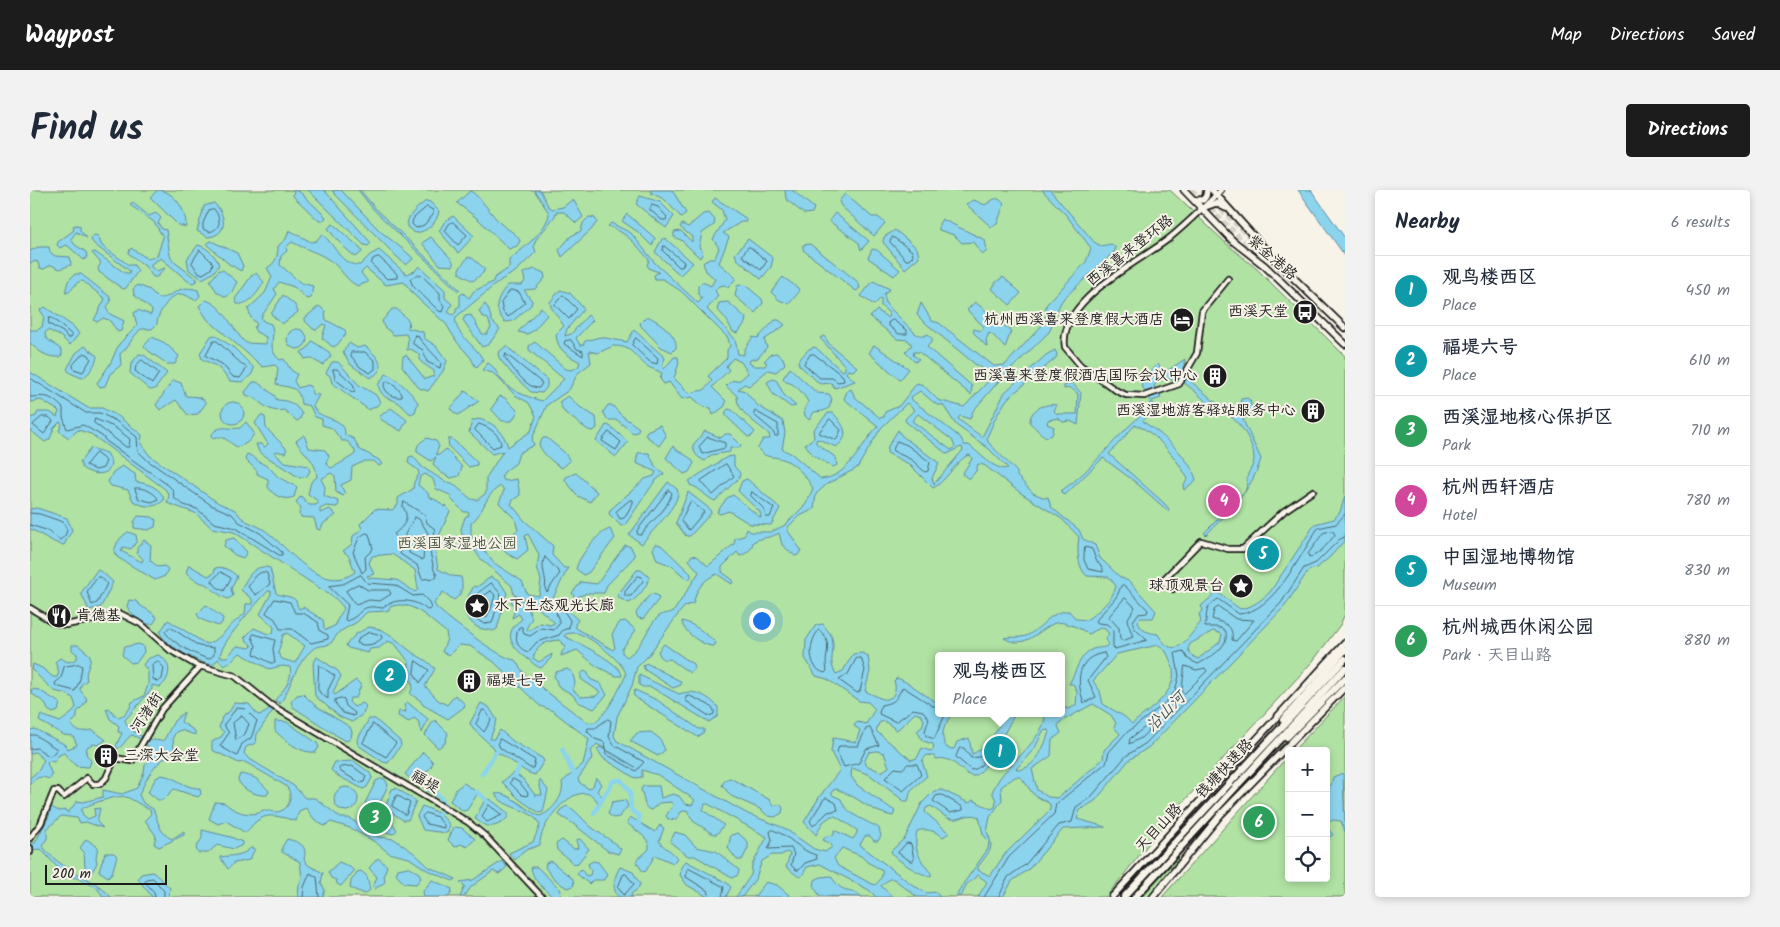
<!DOCTYPE html>
<meta charset="utf-8">
<style>
body{margin:0;font-family:Kalam,"LXGW WenKai TC",sans-serif;background:#f2f2f3;color:#1f2937}
.controls{position:absolute;right:15px;bottom:15px;display:grid;overflow:hidden;border-radius:5px;box-shadow:0 2px 8px #0003}
.controls button{width:45px;height:45px;display:grid;place-items:center;padding:0;border:0;border-bottom:1px solid #e0e1e3;background:#fff;color:#1f2937;font:25px sans-serif}
.scale{position:absolute;left:15px;bottom:12px;width:122px;box-sizing:border-box;padding-left:5px;border:2px solid #1c1c1c;border-top:0;font-size:14px;line-height:18px;white-space:nowrap;color:#1c1c1c;-webkit-text-stroke:4px #f7f3e8;paint-order:stroke}
.you{position:absolute;left:731px;top:430px;width:18px;height:18px;margin:-12px;border:4px solid #fff;border-radius:50%;background:#1a73e8;box-shadow:0 0 0 8px #1a73e833}
.badge{display:grid;place-items:center;width:32px;height:32px;border-radius:50%;background:#1c1c1c;color:#fff;font-size:16px;font-weight:700}
.pin{position:absolute;translate:-50% -50%;border:2px solid #fff;box-shadow:0 1px 5px #0006}
.popup{position:absolute;left:905px;top:462px;width:130px;height:65px;box-sizing:border-box;display:grid;place-content:center;border-radius:5px;background:#fff;filter:drop-shadow(0 1px 4px #0005);font-size:16px;white-space:nowrap;color:#747a83}
.popup b{font-size:19px;color:#1f2937}
.popup::after{content:'';position:absolute;left:50%;top:100%;margin-left:-10px;border:10px solid transparent;border-top-color:#fff}
.list{margin:0;padding:0;list-style:none}
h2{display:flex;justify-content:space-between;align-items:center;height:65px;margin:0;padding:0 20px;font-size:21px}
h2 small{font-size:16px;font-weight:400;color:#747a83}
.list li{display:grid;grid-template-columns:32px 1fr auto;gap:15px;align-items:center;box-sizing:border-box;height:70px;padding:0 20px;border-top:1px solid #e0e1e3}
.list b{display:block;font-size:19px;white-space:nowrap}
.list p{margin:0;font-size:16px;white-space:nowrap;color:#747a83}
.list em{font-size:16px;font-style:normal;color:#747a83}
.icon{flex:none;width:28px;height:28px;fill:none;stroke:currentColor;stroke-width:2;stroke-linecap:round;stroke-linejoin:round}
.map{position:relative;flex:none;width:1315px;height:707px;overflow:hidden;border-radius:5px}
header{display:flex;align-items:center;gap:30px;box-sizing:border-box;height:70px;padding:0 25px;background:#1c1c1c;color:#fff}
header strong{font-size:24px}
nav{display:flex;gap:28px;margin-inline-start:auto;font-size:18px}
.intro{display:flex;align-items:center;justify-content:space-between;box-sizing:border-box;height:120px;padding:0 30px}
h1{margin:0;font-size:35px}
.button{padding:12px 22px;border-radius:5px;background:#1c1c1c;color:#fff;font-size:18px;font-weight:700}
main{display:flex;gap:30px;padding:0 30px}
aside{flex:1;background:#fff;border-radius:5px;box-shadow:0 2px 8px #0003}
.map>svg:first-child{display:block}
.green{fill:#b0e2a3;stroke:#667f60;fill-rule:evenodd}
.water{fill:#8cd4ee;stroke:#5f8a9a;fill-rule:evenodd}
.lines{fill:none;stroke-linecap:round;stroke-linejoin:round}
.shore{stroke:#496670;stroke-width:1}
.canal{stroke:#8cd4ee;stroke-width:4.5}
.highway-tunnel{stroke:#d6d3c9;stroke-width:6;stroke-dasharray:6 3;stroke-linecap:butt}
.minor-casing{stroke:#1c1c1c;stroke-width:8}
.major-casing{stroke:#1c1c1c;stroke-width:9}
.highway-casing{stroke:#1c1c1c;stroke-width:10}
.minor{stroke:#f7f3e8;stroke-width:4.5}
.major{stroke:#f7f3e8;stroke-width:5.5}
.highway{stroke:#f7f3e8;stroke-width:6}
.labels{text-anchor:middle;dominant-baseline:central;stroke-width:4;stroke-linejoin:round;paint-order:stroke}
.street-label{font-size:15px;fill:#1c1c1c;stroke:#f7f3e8}
.poi-label{font-size:15px;fill:#1c1c1c;stroke:#f7f3e8;text-anchor:end}
.park-label{font-size:15px;fill:#485744;stroke:#f7f3e8}
.water-label{font-size:16px;font-style:italic;fill:#3e535b;stroke:#f7f3e8}
</style>
<header>
<strong>Waypost</strong>
<nav><a>Map</a><a>Directions</a><a>Saved</a></nav>
</header>
<div class="intro"><h1>Find us</h1><a class="button">Directions</a></div>
<main>
<div class="map">
<svg width="1315" height="707" viewBox="0 0 1315 707">
<rect width="100%" height="100%" fill="#f7f3e8"/>
<filter id="ink" filterUnits="userSpaceOnUse"><feTurbulence type="fractalNoise" baseFrequency=".02" numOctaves="2"/><feDisplacementMap in="SourceGraphic" scale="10" xChannelSelector="R" yChannelSelector="G"/><feConvolveMatrix kernelMatrix="1 2 1 2 8 2 1 2 1" color-interpolation-filters="sRGB"/></filter>
<g filter="url(#ink)">
<g class="green">
<path d="M0,0H1140L1197,54L1228,80L1315,166V424L1310,435L1283,471L1144,622L1076,707H0ZM909,466H1031V523H909Z"/>
<path d="M1315,506V707H1132L1259,565V688H1296V561H1263Z"/>
<path d="M1147,668L1148,669L1120,707H1110Z"/>
</g>
<g class="water">
<path d="M128,0C145,1 157,22 156,37L148,35L120,7Z"/>
<path d="M264,0L270,2L296,27L293,31H289L263,6Z"/>
<path d="M278,0H294L341,53L338,56L334,55Z"/>
<path d="M311,0L350,41L380,65L383,69L376,75L367,67L302,1Z"/>
<path d="M328,0H330L345,18L430,100L428,101L344,20Z"/>
<path d="M504,0H510L518,16L522,19L533,17L542,10L544,11L553,27L546,33L534,22H526L525,26L505,51L504,56L506,62L504,64L485,82L471,90L426,127C422,143 448,157 453,170L447,177L445,176L441,168L427,152L416,134L385,106L374,92L356,95L336,78L331,83L338,92L328,96C316,91 312,79 302,72C289,62 276,60 262,52L256,57L257,61L251,66L250,75L271,93L283,96L281,108L277,109L264,97L249,92L244,99L247,104L231,127L233,131L241,134C247,148 235,157 250,170L254,169L261,180L267,184L264,191L268,198L277,195L281,197L282,204L289,205L283,216C289,232 316,225 315,245L324,249L329,259L349,270L352,274L349,276L344,271H335L322,277L321,290L311,295L315,304L313,306L306,302L305,286L301,283L291,289L295,297L294,306L308,311L309,314L307,317L296,316L290,319V323L300,319L306,325L294,333L290,340L287,339L284,328L271,327L269,324L271,318L266,312L271,306L279,315H286L289,312L278,304L281,292L287,287C286,269 274,265 266,251L274,245L279,258L295,260L299,266L296,273L301,278C304,277 322,267 325,264V260L317,251H312L302,238L292,235V229L285,227L280,216L271,214C269,194 259,199 246,194L248,178L245,175L233,177L177,129L169,116L175,110C194,114 204,143 216,153L236,154V147L226,142L224,138L227,134L221,128L218,119L235,103L242,87L237,78C246,73 248,66 248,56L256,49L259,40L281,52L286,51L292,44C306,55 310,76 330,75L340,65L349,60L376,84L385,81L389,76L415,100V108L422,114L418,122L423,125L426,122V118L430,116V105L433,103L439,108L444,101L463,92L464,88L479,78V70C491,60 518,40 519,23Z"/>
<path d="M621,0H642L656,23L651,27L634,9L621,3Z"/>
<path d="M755,0H762L784,18L782,23L774,24L756,9Z"/>
<path d="M1012,0H1020L1064,52L1071,56L1081,54L1085,57V61L1034,108C1026,118 1025,131 1019,142L968,192L943,221L940,229L930,226L928,229L952,247L975,202L1016,165L1025,160L1027,164L1026,168L977,209L967,225L957,247L958,252L987,282V286L1003,303L1015,308L1018,307L1021,317L1049,340L1053,349L1065,355L1070,368L1090,387L1100,392L1126,421L1123,428H1111L1108,431C1110,441 1119,443 1128,444C1145,475 1159,445 1171,432L1169,424L1173,420L1171,416L1187,402L1210,419C1223,417 1230,411 1240,402L1285,334L1304,329L1310,322L1315,306V350L1300,367L1288,377L1278,381L1255,416L1157,518L1119,557L1099,570L1065,611L1050,620L1047,629L1076,637L1033,639L999,679L982,691L973,707H948L957,692L948,685L936,695L932,705L926,707L931,697L958,659L959,652L953,644L949,627C936,621 929,633 918,628C912,625 907,620 901,616L896,618L895,622L919,643L913,647C906,641 896,638 887,641C883,659 890,670 901,683V686C893,687 862,668 861,661L875,648L892,613L904,601L912,600L939,613L943,610L961,619L965,617L966,610L962,602C965,596 968,590 972,585C985,569 1017,544 1015,523H1031L1032,508L1035,518L1039,519L1046,515L1047,501L1043,494H1039C1045,484 1050,463 1063,459C1069,457 1073,459 1078,455L1076,448L1079,444L1075,439L1070,438L1059,444C1052,439 1033,430 1025,433C1009,439 995,461 974,448C982,446 990,449 998,445C1013,437 1020,421 1039,421L1046,429L1056,430C1067,423 1083,410 1086,396L1079,387L1057,386C1047,377 1047,360 1049,347L1032,329L992,304L954,275L948,274L946,281L939,289L932,284L942,269L940,265C929,266 916,292 903,298L879,274L857,263L858,256L868,240L872,246L909,273L902,288L904,294L933,260L932,257C926,258 923,262 917,264L876,232L875,229L884,220L877,213L851,238L827,278L797,294L786,304L784,319L768,327L758,337V341L771,360L768,365L765,366L752,355L749,343C741,348 732,347 723,352C722,360 717,363 710,366L707,362L692,377V382L703,390L702,394L687,384C674,389 665,400 664,413L655,416L649,423L618,466L607,477L602,496L587,527L584,546L587,551L718,624L754,638L784,659L795,662L802,657L801,654L793,650L796,646L804,645V640L823,649L827,643V640L805,626H801L793,632L786,645L774,632L790,606L810,580L801,562L803,548L826,552L830,540L824,536L827,532L836,534L845,519L838,512L829,511L797,489L786,486L775,468L776,450L786,435L793,434C796,439 801,444 802,448C806,462 797,471 806,484L813,481L823,464L832,463L838,466L840,481L835,501C840,503 845,506 850,508C862,513 868,501 864,491L867,488C879,492 894,505 906,512L909,510V523H922C915,536 908,544 917,558L924,559L927,552L939,548L942,564C953,560 971,540 971,527L962,523H986C976,536 957,585 943,586C934,587 925,565 906,569L904,566L897,565L892,571L897,586L881,600L878,611H874L840,585L822,578L821,586L827,595L865,621L863,626C842,623 826,605 806,599L802,601V605L811,609C815,624 837,631 849,638L851,646L848,651H844L840,646H835L830,655L884,696L897,703L906,702L910,707H887L864,689H859L851,696L863,707H846L839,700L790,674L777,677L772,686L769,687L756,677L760,664L757,662L751,665H742L732,671L726,688L712,707H706L721,685L722,675L737,647L678,614H675L673,620L694,635L687,644H683L663,631L657,620L651,622L646,630L638,629L636,626L643,615L641,612L629,613L621,620C612,618 615,607 611,600L613,596H629L631,608L643,604L649,606L655,614L662,615L665,610L628,585L612,580V587L605,588L573,568L567,559L570,557L605,577L604,576L567,554L561,561L563,567L548,589L550,593L559,599L563,596L566,588L571,594L567,601L572,606L571,613L569,615C554,580 508,632 510,655L493,661L485,670L479,663L503,652L510,635C502,617 474,620 465,604C477,600 498,622 510,626C523,621 535,605 532,592L553,574L559,549L523,521L510,516L464,472L440,456L429,455L419,465L412,462L417,449L416,442C399,430 382,408 360,417L359,421L337,422L327,432L309,442L301,453C295,457 288,455 283,459C265,473 262,496 250,514L245,510C253,501 263,490 260,477L252,476L239,479L210,463L201,472L194,476L188,469L183,475C171,474 132,454 130,442L138,430L171,451L177,454C189,452 203,430 215,424L216,414H222V409L211,400C217,388 224,373 240,378L246,403C251,407 263,405 266,411C267,413 267,416 269,419L273,417L293,430L294,438L296,440L306,435V432L314,418L306,409L204,342L182,338L165,323L137,313L139,305L135,299L61,244L48,240L39,248L29,241L32,234L30,232L24,238L20,249L15,252L0,240V228L6,226L8,222H20L27,227L29,221L11,210L0,212V182L58,218H72L88,226L112,245L111,254L120,266L184,310C190,315 198,316 205,320C208,322 209,326 212,328C218,333 226,335 233,339C258,356 291,407 325,382L319,366L313,361L322,354L323,346L332,339L330,334L345,319L362,320L368,315V308L383,299L384,292L389,284L388,280L378,273L379,267L383,266L392,277L416,292L422,293L441,309L447,310L456,303V288L473,261L462,264L439,242L442,231L448,229C464,232 474,242 478,257L501,241L506,226L499,213L485,205L463,183L452,180L458,173C465,177 466,182 470,188C481,202 496,206 512,211L534,189L499,160V156L505,152L536,179L542,180L548,177L550,172C537,165 527,160 526,144L534,136L521,117L520,112L530,100L540,103L554,119L537,139L535,146L541,144L558,125L563,130L546,148L550,155H553L555,151L570,147L597,152L604,140L632,165L635,168L632,176L634,179L644,167H648L649,173L644,188L659,203L674,200L682,191L678,186L697,168V160L700,156L698,148L652,102L633,89H625L624,85L629,82L620,79L617,75L619,70C606,54 597,43 578,36L581,33L601,43L625,73L668,113L672,109L668,104V96L672,92L681,96L685,89L676,81L673,73L679,68H685L689,58L683,49L695,30L692,20L682,12L685,8L714,27L717,32H711L693,43L699,47L689,73L706,88L698,98L695,95L689,96L685,100L688,106L677,119L705,149L708,164L714,165V160L723,147L728,148L745,130H749L755,135L734,150L737,157L728,168L720,170L719,173L725,176H735L737,173L734,171L741,164L746,163L753,168L755,174L746,182L738,180L719,196L714,194L708,199L715,201L727,215L753,231L755,243L752,259L762,264L791,289C819,287 831,254 848,236L814,209L817,201L821,199L825,207L850,228L854,227L855,222L869,216L887,193L893,195L908,210L934,217L964,185L946,175L893,131L887,125L891,113L902,131L909,133L964,176L975,175L1015,132L1016,115L1056,72L1061,58L1036,25ZM583,156C603,156 603,166 617,176C621,179 627,180 632,183L630,189L634,194L639,192L652,209L662,207L673,217L681,218L683,225L695,216L696,211L682,197L699,180L696,176L703,168L711,172L718,183L710,190L701,191L696,196L707,206C706,222 728,234 739,244L740,249H733L728,258C734,270 745,265 755,270C767,275 776,287 783,298L776,314L755,335L741,342H721L717,339L714,346L705,348L704,354L678,376L667,366L662,365L659,370L669,382L644,421C639,424 633,423 629,426C616,437 615,455 597,467L592,463V459L606,440L595,431L590,432L582,444L585,458L583,460L546,438L545,434L548,430L531,414L522,417L520,414L538,378H534L522,365L523,356L494,330L481,314L483,310L490,305L487,289L475,291L471,288L474,282L486,273L489,263L504,255L502,249L517,215L539,200L548,183L561,173L559,161L568,163ZM890,201L907,215H913L926,235L958,258L978,278C966,282 949,263 939,255H934L931,248L882,210L881,207ZM888,224L922,250L925,257L921,260L882,231ZM395,284L403,289L406,299L420,305L422,310L434,322H438L439,325L435,327L431,339L433,348L431,351L441,355L450,368L482,396L484,405L499,410L525,433L520,435L511,433L498,441L497,437L502,428L496,414L492,410L484,409L481,411L485,419L482,428L489,424L492,429C471,444 482,457 498,469C503,473 505,476 511,478L521,468L522,464L509,472L503,468C507,455 516,451 529,450L536,457L532,462L531,466L547,460L566,476L586,486H592C592,473 546,452 534,446L536,444C541,443 547,442 552,445C563,449 595,473 596,485C589,500 577,525 563,533L555,531L495,485L485,470C472,470 417,428 406,417L404,413L413,402L424,410C433,404 433,396 431,387L422,386L408,379L405,361L417,353L409,346L420,321L416,315L414,317L408,311L399,307L398,303L388,295L390,287ZM471,296L474,300L469,313L485,329L488,340L477,348L472,356L476,363L487,369L498,360L495,346L498,344L509,365L507,377L511,390L509,406L497,404L492,391L464,373L441,345V333C454,324 455,303 471,296ZM362,364L385,380L388,399L385,402L367,390L339,388L337,386L344,384L339,373L342,366ZM238,401H241V404L230,424L244,437L243,443L238,444L224,438L214,448L222,456L220,458L207,456L197,467H190C189,454 228,412 238,401ZM1183,441L1192,444L1190,452L1168,469L1161,465L1158,459L1160,454ZM257,443L275,456L265,473L252,469L248,463L253,445ZM1128,455C1135,458 1137,463 1140,470C1154,499 1122,517 1102,534L1095,527L1073,514L1070,501L1063,491L1087,464ZM1063,514L1081,525L1086,533L1084,537L1090,544L1074,560L1073,569L1028,608L1018,607L1007,600L1002,579L1021,566L1022,550L1031,543L1028,536L1030,532ZM885,523L891,525L894,530L892,537L887,541L893,551L903,554L904,559L900,561L892,558L887,568L881,570L846,541L849,533L854,531L867,540ZM1018,540L1019,542C1014,557 1006,577 989,580L986,579L1005,558L1013,541ZM847,561L854,563L859,577L851,582L836,575L835,570L839,562ZM985,587H991L1003,604L1020,614V620L975,664L960,686L948,680V677C958,662 966,660 957,642L960,627L972,610L971,597ZM812,658L831,666L837,672L852,680C853,686 850,691 845,695L840,693L808,676L804,668Z"/>
<path d="M1268,0H1281L1315,48V66Z"/>
<path d="M440,1C448,4 463,26 470,33C476,39 487,43 490,51L487,56L479,59L448,29L427,13Z"/>
<path d="M815,4L842,27H848L855,33L844,46L811,16L809,11Z"/>
<path d="M610,6L630,12L644,26L636,38L606,14Z"/>
<path d="M964,9H969L974,14L967,34L961,37L936,14L944,10L955,15Z"/>
<path d="M396,11L400,12L409,21C407,33 397,42 385,43L377,37C376,26 388,17 396,11Z"/>
<path d="M103,13L119,26L126,23L131,28L128,33L132,39L136,40L140,65L143,71L168,90L163,93L159,92L131,68L121,74V77L126,81L135,78L127,87H123L115,76L98,63L101,58L118,69L127,66L133,47L124,32L100,15Z"/>
<path d="M184,13C196,24 199,45 178,47L167,41C169,32 172,25 174,16Z"/>
<path d="M679,23L685,30L684,35L672,43L669,57L673,62L670,68L651,50L644,47V42L651,41L662,52V47L650,37L652,34L658,37L673,24Z"/>
<path d="M805,23L839,51L831,60L829,53L799,31Z"/>
<path d="M597,24L625,48L622,56L608,42L592,31Z"/>
<path d="M423,26L444,46L428,63L409,41L415,31Z"/>
<path d="M559,27L565,28L567,32L562,39L532,67L529,60L541,46L551,41L553,33Z"/>
<path d="M912,29L955,50L957,61L952,65L943,52L932,53L924,45L909,40V34Z"/>
<path d="M303,34L330,58L332,62L326,67C316,60 304,48 298,38Z"/>
<path d="M47,35L50,36V40L57,48L46,42L41,49L45,55L56,62L57,67L54,70L38,56L35,55L30,58L27,55L28,52L44,40L43,36Z"/>
<path d="M865,40L887,58L889,67L875,79L853,52L854,47Z"/>
<path d="M64,45L68,46L72,56L99,75H104L108,81L96,98L93,99L69,82L68,78L71,73L62,63L65,62L95,83H100V81L65,55L61,50Z"/>
<path d="M401,47L423,71V76L410,75L392,53Z"/>
<path d="M635,48L663,73L650,85L625,62L632,49Z"/>
<path d="M718,49L743,68L741,77L731,89L707,69L705,64Z"/>
<path d="M181,51L207,63L213,76L211,81L199,74L176,54Z"/>
<path d="M780,54L828,92L830,98L826,101L773,60V55Z"/>
<path d="M168,55C177,57 187,67 189,75L183,83L172,89L159,80L157,69Z"/>
<path d="M8,57H19L20,62L25,66L40,67L41,75L30,79L21,75L14,79L10,78L7,71L0,73V61Z"/>
<path d="M842,59L847,60L870,80L864,86L838,68Z"/>
<path d="M438,67L442,68L454,78V82L443,91L429,83V79Z"/>
<path d="M505,79L514,83L515,88L505,99L494,100L502,111L501,115L483,131L475,132C462,118 467,107 478,95H492L495,91L493,83Z"/>
<path d="M189,80H193L207,92L202,102L196,107L187,102L180,91Z"/>
<path d="M226,83L234,92C229,101 219,116 207,114L205,109L222,85Z"/>
<path d="M45,84H51L79,106L81,111L76,118L80,124L94,131L91,141L88,142L79,130L73,128L67,132L64,130L75,109L53,91L48,92L39,102L35,103L38,91Z"/>
<path d="M753,87L768,98L769,102L759,114L749,110L741,102Z"/>
<path d="M973,87L991,103L980,115L962,99L966,92Z"/>
<path d="M843,91L860,99L854,104L856,114L886,144L894,146L898,144L903,150L897,157L942,196L941,205L889,162H884L883,165L889,169L885,172L875,162L882,155L878,150L867,149L840,127L847,120L858,128L859,123L851,116V108L844,115L831,106Z"/>
<path d="M714,94L732,109L733,113L725,123L705,106L707,96Z"/>
<path d="M108,95L120,100L128,108C144,109 146,93 168,100L170,106L166,110C160,109 157,104 151,104C140,104 127,124 127,134L122,139H111C102,147 99,157 90,164L91,175L80,184L75,196L70,197L67,193L80,174L89,154L107,136L104,123L108,120L121,125L122,120L104,105L103,99Z"/>
<path d="M253,105L265,115L268,122L252,134L241,124Z"/>
<path d="M698,112L716,128L715,133L708,143L703,142L696,129L687,119L689,113Z"/>
<path d="M945,112L981,141L975,158L963,145L959,143L956,150L957,157L943,142L944,139L951,141L954,137L937,120Z"/>
<path d="M455,114L458,118L462,131L470,139L459,154L452,157L433,130L435,126L441,125L452,144H457L461,137L458,129L451,125L449,121Z"/>
<path d="M289,116L295,121L296,130L315,140L316,144L307,155L303,157L292,148L296,135L293,134L286,140L283,139L275,131V128Z"/>
<path d="M15,117L44,137L49,144L40,155L30,146L18,140L15,143L16,148L32,160V165L29,167C17,168 8,161 0,153V140H7L12,137L14,126L10,120Z"/>
<path d="M511,117L517,125L503,141L497,144L488,142Z"/>
<path d="M362,119H367L379,131L378,138L393,142L394,148L406,156L417,171L413,181L398,201L389,198L372,176L373,166L376,165L395,189L404,186V181L391,172L389,164L381,159L377,160L378,149L376,144L364,145L354,137L352,131Z"/>
<path d="M617,126C628,131 648,144 646,158L642,162L631,157L611,136L610,133Z"/>
<circle cx="267" cy="149" r="10"/>
<path d="M185,145L204,158L224,178L222,184L213,192L200,191L188,177L172,169L170,163L181,146Z"/>
<path d="M794,146L800,155L827,177L823,181L818,180L816,183L825,191L805,198L801,193L790,194L769,175L768,171L779,159L785,157L812,181L815,180V176L790,148Z"/>
<path d="M122,147L135,153L149,166L145,174H137C130,168 119,163 114,156Z"/>
<path d="M282,151L299,162L301,166L293,175L280,168L275,169L271,162L278,158Z"/>
<path d="M319,153L327,158L335,156C348,166 359,179 340,188L321,175L313,162Z"/>
<path d="M844,155L879,179L870,190L839,163Z"/>
<path d="M55,156L67,166C67,173 58,186 52,188L40,183L37,179L46,163Z"/>
<path d="M476,156L517,190V197L512,203L501,202L482,184L469,168L468,163Z"/>
<path d="M109,164L114,165L137,183L125,199L120,200L100,183L101,174Z"/>
<path d="M1155,169L1152,184L1190,216L1206,221L1210,218L1211,209L1217,208L1220,210L1223,222L1213,230L1231,269C1221,302 1199,321 1176,345L1174,343L1215,302C1218,295 1216,289 1218,284C1220,279 1224,275 1224,269C1224,253 1211,233 1197,224C1192,220 1186,220 1180,215C1164,202 1151,182 1128,191L1124,196L1131,208L1122,211L1125,217L1113,231C1118,236 1124,238 1129,243C1143,254 1162,273 1166,290L1154,300L1153,296L1158,289C1149,272 1125,240 1105,235L1079,264L1134,313L1139,319L1138,321L1104,291L1073,268L1035,305L1032,304L1031,301C1065,279 1087,242 1120,218V208L1111,195L1116,185L1128,174L1132,180L1137,181Z"/>
<path d="M302,172H308L329,195L346,205L350,212L348,215L339,220L302,193L300,186L296,183Z"/>
<path d="M760,178L787,203L799,204L802,209L799,218L793,221L784,222L779,230L775,226L774,220L778,212C774,204 765,193 756,192L753,188Z"/>
<path d="M356,184C365,186 384,205 388,213L385,222L381,224C376,221 373,216 369,213C358,206 353,211 348,195Z"/>
<path d="M743,189L747,191L754,205L766,216L761,217L743,204L737,192Z"/>
<path d="M143,190L151,193L156,206C165,207 171,205 176,213L168,224L158,225L146,210L130,220L126,215Z"/>
<path d="M223,192H227L244,205L247,210C258,210 266,214 272,224L270,229L267,231L254,220C236,224 231,209 216,205L215,202Z"/>
<path d="M1042,193L1051,203L1048,235L1040,231L1033,232L1028,228L1018,230L1017,234L1024,237L1022,245L1017,247C1011,245 1005,237 1000,233C999,219 1015,213 1027,215L1024,221L1027,224H1047L1048,204L1041,198L1034,199V196Z"/>
<path d="M435,201L449,211L428,225L420,219Z"/>
<path d="M470,206L475,208L488,221L482,231H472L461,219Z"/>
<path d="M538,206L550,217L566,227L567,238L563,241L558,240L534,222L529,212Z"/>
<circle cx="203" cy="223" r="11"/>
<path d="M578,215H582L591,225L609,238L607,242L603,243L587,230H578L573,222Z"/>
<path d="M361,218L377,230L371,241L350,229V226Z"/>
<path d="M698,219L702,220L725,242L722,246L718,247L697,227L695,223Z"/>
<path d="M798,223H803C813,234 822,246 806,257L788,249L786,250V253L805,267L807,275L803,277L783,265L775,254L784,248L783,240Z"/>
<path d="M231,225L235,227L236,238L257,259L255,263L245,261V264L255,272L278,276L280,281L277,286L270,288L229,262L226,254H231L235,257L238,254L225,233Z"/>
<path d="M216,232L224,243C221,251 215,255 207,257C198,252 194,244 183,248L181,246C188,233 199,240 210,238Z"/>
<path d="M576,235L580,236L598,252L586,267L566,251Z"/>
<path d="M630,235L636,246L629,256L615,245L617,241Z"/>
<path d="M675,241L691,248L695,244H700L711,255L709,258H700V262L681,265L675,271C667,267 664,264 663,255Z"/>
<path d="M397,248L406,251L409,256L406,264L409,265L416,259L432,277L429,286L421,288L410,282L403,274L406,267L401,271L387,262C386,254 391,252 397,248Z"/>
<path d="M513,248H517L535,263L540,271L532,278C523,273 513,264 509,255Z"/>
<path d="M418,249H422L447,272V275L439,277L419,257Z"/>
<path d="M643,256C649,264 659,264 664,273L659,282L654,284L636,268Z"/>
<path d="M61,258L77,263C90,284 67,289 52,278L50,272Z"/>
<path d="M608,263H619L625,276L634,284L625,291L595,335L591,336L579,324L580,320L615,289L624,286L626,282L606,273Z"/>
<path d="M217,264C225,267 230,274 238,276L248,287L267,297L264,307C253,311 244,306 238,297V289L227,284V281L215,269Z"/>
<path d="M704,266V276L710,283L709,288L685,311C675,307 671,298 660,295L659,291L697,267Z"/>
<path d="M92,276L105,284L106,292C117,293 132,298 134,310C124,319 114,317 103,311L98,300L81,296L78,292L83,282Z"/>
<path d="M546,283L567,302L560,312L548,306L535,290L536,287Z"/>
<path d="M717,289L750,318L741,335L720,334L699,321L690,324L687,322L697,308L703,305L731,328L730,322L708,301L712,291Z"/>
<path d="M638,292C640,294 645,297 647,299C654,312 618,344 612,354L599,345Z"/>
<path d="M658,302L680,319L681,323L660,346H656L646,333Z"/>
<path d="M7,318L37,328L42,340L34,355C26,355 10,343 0,339V319Z"/>
<path d="M108,326L122,327L126,330L125,337L118,340L104,338V332Z"/>
<path d="M580,339L585,348L559,382L554,385L546,379C549,366 568,342 580,339Z"/>
<path d="M98,342L106,345L107,351L101,359L93,357L91,361L112,372L113,369L107,363V358L114,350L121,355L120,370L128,377L134,376L138,379L135,386L125,390L87,367L84,362C86,353 90,347 98,342Z"/>
<path d="M204,348L217,362L213,368L205,365L194,356L196,350Z"/>
<path d="M626,354L631,355L661,384V387L658,390L642,376L627,370L623,359Z"/>
<path d="M595,355L601,357L605,366L577,395L574,403H557L545,408L542,403L551,392L567,394Z"/>
<path d="M159,375L178,386L184,383L185,378C194,376 199,380 207,386L201,399L203,406L198,409C190,406 186,402 180,397C173,391 165,394 156,382Z"/>
<path d="M67,380L72,382L83,392L71,417L59,420L51,403Z"/>
<path d="M607,380H611L619,387C618,396 607,409 599,413L589,408L588,404Z"/>
<path d="M461,387L470,392L477,403L467,439L463,441C458,439 452,440 447,437C428,423 434,413 444,396L447,397Z"/>
<path d="M620,404L627,405L629,409L613,429L608,428L606,423Z"/>
<path d="M99,410L106,411C112,419 122,420 127,428L123,434C113,436 100,424 97,416Z"/>
<path d="M176,415L193,428L192,433L188,436L170,429L167,424Z"/>
<path d="M652,431C663,433 678,445 686,453L684,456C675,457 652,442 652,431Z"/>
<path d="M339,437C358,439 366,450 379,460C388,467 398,470 405,479L395,496L408,510L417,515L425,505L435,514L434,517L418,529L393,515L390,510L380,504L383,496L378,484L379,472L365,454L358,451L349,458L340,459L338,463L318,458L316,455L326,444Z"/>
<path d="M109,454L113,456L114,462L107,472L101,473L92,465L94,457Z"/>
<path d="M634,454L663,474L664,478L660,483L640,469L635,470L630,466L628,461Z"/>
<path d="M42,455H48L60,465C62,475 54,480 57,490L51,495L50,500L57,509L54,515L47,522V528L41,533C46,544 53,541 63,540L76,550L68,555L63,554L57,557L56,564L61,571L59,577L46,576L34,563L29,565L24,572L20,571L17,573L22,585L20,589C9,586 9,586 0,594V588L9,580L14,570L5,562L0,564V540L5,539L34,554L38,559L47,555L43,546L34,545L9,531L11,525L30,532L41,524L46,517L43,508L37,504L24,501L2,480L3,474L12,478L23,487H27L29,482L25,472L30,468L38,472L47,469V464L42,460Z"/>
<path d="M128,465C142,471 142,488 130,497L122,495V499L95,530C98,543 122,553 134,550L144,531L154,522L151,532L165,541V545L151,540L146,542L143,547L144,563C125,571 117,587 109,605L113,613L123,619C129,631 128,643 142,649L154,641V645L129,657L124,654L126,646L115,630L121,624L120,620C113,617 103,609 96,607C89,604 55,615 51,620L53,625L58,629L65,626L64,619L70,618L67,632L73,638L56,632L50,633L47,628L31,626L17,639V649L12,655C29,681 62,685 81,707H74L66,697L47,688L35,686L11,659L0,660V653H5L19,626L21,617L29,621L36,620L38,623L47,611L53,612L73,607V600L92,604L107,598L114,583L115,575L121,569C122,555 113,550 102,545C95,549 95,555 87,559L86,556L92,543L88,542L89,536L80,529L76,519L79,518L87,527C95,526 100,520 102,512L114,506L118,495V481L113,475L117,469Z"/>
<path d="M287,467L308,481L311,486L303,502L305,505L326,490L331,495L326,508H320L319,512L324,517L333,513L336,516L333,524L322,532L310,527L285,506L283,474Z"/>
<path d="M616,473L650,491L651,495L643,498L615,480L613,476Z"/>
<path d="M537,479L542,482L545,492L543,500L551,507L566,506L570,502L551,489V484L554,481L558,483L560,489L571,494L577,505L564,519L548,512L543,505L528,496L524,485L526,482Z"/>
<path d="M609,485L649,504C664,499 677,505 688,517V526L679,532L621,497H613L609,495Z"/>
<path d="M2,499L9,500L30,513L28,521L23,523L18,520L15,513L1,503Z"/>
<path d="M605,500L627,510L669,539H674V542L668,547L609,510L603,505Z"/>
<path d="M273,504L286,516L320,537L322,542L321,548L317,551L312,549L263,517L261,512L267,505Z"/>
<path d="M377,512L398,529L392,543L388,531L384,528L379,532L368,526L369,521L376,522L374,515Z"/>
<path d="M204,513L219,514L228,525L235,523L240,517L244,519L227,544L226,553L216,557L214,563L218,568L264,596L275,608H285L311,628H319L349,647L364,649L384,663L399,677L426,689L423,691L397,680L379,668L359,663L345,652L320,638L301,632L294,636L284,629L276,618L269,621L266,631C244,625 232,620 217,642H214L196,631L188,634L179,629L185,612L195,613C203,621 217,626 228,623C233,622 229,620 235,620C239,620 242,622 246,622C260,621 264,605 256,596L215,572L209,573L182,560V552L192,546L194,542L189,538L192,527L200,521Z"/>
<path d="M451,513L459,517L467,530L460,549H464L470,540L484,552L512,568L514,571L505,585C491,582 480,567 466,562L464,558L443,539L440,533Z"/>
<path d="M339,529H345L370,551L371,555L358,573L353,572L328,555L327,550Z"/>
<path d="M245,531L257,532L287,553L289,557L286,562C271,564 256,551 245,541Z"/>
<path d="M403,531H406L418,543L415,553L408,558L395,545Z"/>
<path d="M621,542L630,549L635,560L628,566L600,551L607,543Z"/>
<path d="M393,562L403,572L401,577L385,593L375,584Z"/>
<path d="M324,571L340,583L342,588L337,597L333,599L308,586L301,580L305,572Z"/>
<path d="M483,583L493,589L505,605H512L509,592L510,590L518,600L513,622L509,623L489,609L472,592Z"/>
<path d="M1313,583L1315,642L1311,631L1304,630L1298,632V638L1303,645L1296,649V598L1301,595L1303,587Z"/>
<path d="M210,584C228,587 227,589 239,601L237,605C226,606 212,600 208,590Z"/>
<path d="M131,585C142,586 148,592 158,596C162,598 166,597 170,599L171,604L168,607L144,599L133,610H128L118,602L126,588Z"/>
<path d="M700,588L740,610L743,616L750,614L753,618L752,623L745,627L738,626L730,619L701,606L692,595L695,590Z"/>
<path d="M350,589H355L358,595L350,613L345,616L335,613L346,591Z"/>
<path d="M434,593L448,603L437,620L433,621L420,611L426,599Z"/>
<circle cx="316" cy="609" r="12"/>
<path d="M366,598L386,611L378,630H373L355,618L362,599Z"/>
<path d="M460,609L478,623V627C468,638 456,640 445,628L455,610Z"/>
<path d="M595,610L598,616L589,627L583,628L578,624L582,612Z"/>
<path d="M392,616C405,621 413,624 420,636L417,643L393,640L387,626Z"/>
<path d="M537,616C544,619 548,624 553,629C564,642 579,647 591,659L588,664L578,661L542,633L529,625L530,620Z"/>
<path d="M342,620L361,631L367,640L363,644C353,642 337,634 337,623Z"/>
<path d="M600,627L625,642L630,635L634,638L629,651C634,659 642,660 647,668L643,673L625,665L616,681L613,682L606,671C609,667 615,664 618,660C624,650 603,639 597,633Z"/>
<path d="M424,637L432,638L445,649L437,657L431,654L425,657L418,650Z"/>
<path d="M172,640L201,647L212,652V655L204,659L187,655L178,663H168L166,658L172,648Z"/>
<path d="M645,642L655,645L666,657L686,661L709,680L708,685L702,688L665,666H658L640,652Z"/>
<path d="M708,643L718,652V658L712,670H707L698,658L701,645Z"/>
<path d="M56,649L68,657L66,667L67,673L62,682H58L55,677L54,662L50,658Z"/>
<path d="M257,649C269,652 278,655 274,669L278,675L293,683L291,693L295,700L293,707H268L269,695L272,688L270,672L252,662V657Z"/>
<path d="M550,649L559,659L548,673L544,674L527,660L526,654L532,650L544,659L548,658L546,650Z"/>
<path d="M221,658L225,659L219,670L204,673L198,679L190,667C202,665 211,667 221,658Z"/>
<path d="M75,663H84L87,666L82,683L78,687L69,681Z"/>
<path d="M348,668L357,676L354,684L355,692L345,699L343,696L347,687L339,678Z"/>
<path d="M472,671L477,677L469,684L463,681L441,697L434,707H430L435,696L430,692L443,690Z"/>
<path d="M521,671L543,689L544,695L539,698C530,696 520,685 515,677L516,673Z"/>
<path d="M563,671L568,672L577,684L574,690H563L559,694L547,684L551,679L556,686L560,685L561,681L558,674Z"/>
<path d="M656,671L697,693L701,697L696,707H678L657,695L650,685L651,677Z"/>
<path d="M309,672L320,677L324,681L311,696L307,694L306,690L301,688L298,682Z"/>
<path d="M378,677L389,683L391,688L386,694L374,693L366,685L368,679Z"/>
<path d="M507,677L531,700L530,707H523C514,699 502,690 501,677Z"/>
<path d="M590,677L603,682L610,694L608,699L601,704L602,707H589C581,699 584,687 590,677Z"/>
<path d="M331,681L337,686L340,700L335,704L320,698L321,691L327,682Z"/>
<path d="M123,682L140,698L138,707H122L108,689L111,684Z"/>
<path d="M801,686C814,707 819,695 832,707L790,706L784,697L785,690L791,687Z"/>
<path d="M402,690L422,699L421,704L418,707H394L393,701Z"/>
<path d="M736,692L747,695L759,705L758,707H724Z"/>
</g>
<g class="lines">
<g class="shore">
<path d="M622,15L628,17L637,27L636,30H632L620,20Z"/>
<path d="M397,17L403,20V25L394,35L386,38L382,34L383,29Z"/>
<path d="M184,19C191,28 192,39 179,42L173,39V33L179,20Z"/>
<path d="M423,32L437,45L428,55L415,41L419,34Z"/>
<path d="M863,47L882,61L883,66L879,70H876L860,52Z"/>
<path d="M634,56L654,72L652,77H649L633,61Z"/>
<path d="M720,57L737,71L731,80L712,66L717,58Z"/>
<path d="M170,60L183,73L181,79L173,84L168,82L162,73Z"/>
<path d="M349,67L367,84V88L357,89L341,74L343,69Z"/>
<path d="M388,85H391L410,103V110L414,116L412,122L409,121L383,96L380,89Z"/>
<path d="M481,100L489,102L495,113L478,127L473,122L471,113Z"/>
<path d="M533,105L547,119L539,129L525,115Z"/>
<path d="M19,128H22L42,145L41,148H38L33,142L19,134Z"/>
<path d="M863,130L877,140V144H869L859,136L858,133Z"/>
<path d="M385,145L388,146C392,154 405,164 411,173L410,178L397,172L393,160L383,154Z"/>
<path d="M606,148L628,168L627,174L620,172L602,155Z"/>
<path d="M541,150L547,159L553,161V166L534,154L535,151Z"/>
<path d="M184,151H187C197,160 207,171 217,178L210,188L203,187L192,174L176,166Z"/>
<path d="M321,162H335L345,171V179L340,183L330,177L321,166Z"/>
<path d="M54,163L59,165L61,169L53,182L44,179L43,175Z"/>
<path d="M476,164L512,193L509,198C497,199 482,177 475,168Z"/>
<path d="M781,164H784L813,186L814,191L808,192L802,188H790L774,174Z"/>
<path d="M112,170L129,183L122,194L105,181L106,176Z"/>
<path d="M303,179H307L323,194L325,201L322,202L306,190Z"/>
<path d="M0,188L56,223H70L86,231L107,247L108,261L117,270L181,315L202,324L209,332L230,343L252,362V365H249L206,338L184,333L167,319L154,315L144,308L143,300L138,295L76,251L72,246L53,235L37,239L33,227V218C19,205 18,206 0,207"/>
<path d="M357,191L364,194L372,204V207C364,208 356,204 354,196Z"/>
<path d="M725,221L748,234V246H745L742,240L724,225Z"/>
<path d="M12,227H19L23,231L14,244L3,235Z"/>
<path d="M65,229L84,237L100,249L99,257H96L64,233Z"/>
<path d="M800,229L811,240L806,250L789,243Z"/>
<path d="M449,234C459,237 471,245 471,255L463,258L445,240Z"/>
<path d="M579,242L591,252L586,260L572,251Z"/>
<path d="M678,247L695,253V258L672,264L669,257Z"/>
<path d="M867,251L877,255L900,272L898,281L895,282L882,270L863,261Z"/>
<path d="M66,263L76,271L73,278L66,280L56,275Z"/>
<path d="M696,274L704,286L683,305L671,291Z"/>
<path d="M105,298C112,297 125,302 128,309L122,312L109,309Z"/>
<path d="M639,300L642,303C636,323 622,329 611,345H608L607,341Z"/>
<path d="M722,302L744,318L740,327H736L734,319L721,306Z"/>
<path d="M600,310H603V313L594,328L590,329L586,322Z"/>
<path d="M661,311L674,322L659,340L651,331Z"/>
<path d="M374,312L395,325L397,333L405,339L404,347L407,354L400,362L404,380L407,385L406,388L392,389L387,375L370,364L373,354L364,344C373,337 381,329 373,317Z"/>
<path d="M0,323L10,324L33,332L37,340L35,346L30,350L19,341L0,335"/>
<path d="M385,327L389,329L398,343L399,352L394,358L393,370L379,363V354L375,345Z"/>
<path d="M1303,341L1305,345C1298,353 1289,366 1279,367L1278,364L1293,343Z"/>
<path d="M336,343L339,344L343,359L335,367L336,379L332,383L323,362L329,348Z"/>
<path d="M1055,357L1062,359L1066,370L1073,379V382L1058,379L1054,370Z"/>
<path d="M515,367L530,383L517,402L515,399C518,388 509,377 515,367Z"/>
<path d="M191,382L201,388L194,401L187,397L182,391Z"/>
<path d="M232,382L237,383L240,394L226,405L218,397L224,387Z"/>
<path d="M331,385L337,393L365,395L383,406L392,405L399,412L401,419L397,420C385,409 365,407 352,418C327,413 334,426 316,431L315,429L318,415L298,396L313,394Z"/>
<path d="M608,386L612,387L613,391L601,406H595V402Z"/>
<path d="M68,387H71L77,394L67,413L62,415L57,402Z"/>
<path d="M461,393L471,404L462,433L454,434L440,425C438,406 449,403 461,393Z"/>
<path d="M328,394L338,400H359L361,404L350,411L339,410L326,415L316,401Z"/>
<path d="M1094,395L1118,420L1117,423L1108,424L1103,431L1105,439L1117,450L1085,459L1083,457V440L1077,434L1068,433L1066,431C1074,418 1087,412 1091,396Z"/>
<path d="M461,401L465,405L461,419L456,428L447,421C446,409 452,407 461,401Z"/>
<path d="M1095,408L1105,417L1097,430L1103,447L1092,451L1090,449L1089,438L1079,427Z"/>
<path d="M245,409L260,412L265,423H273L288,432L290,441L298,445V449L281,453L262,439H250L245,429L236,423Z"/>
<path d="M1189,417L1206,429L1224,430L1206,451L1202,450C1204,434 1193,433 1182,429L1184,420Z"/>
<path d="M533,420L540,430L539,438L533,440L529,445L507,452L498,462C486,458 484,448 489,437H492L494,444L500,446L512,438L524,440L530,433L526,423Z"/>
<path d="M140,437L169,456L184,458V465L179,469C167,466 142,453 135,442Z"/>
<path d="M789,440C805,452 793,465 797,481L795,483C777,479 778,451 789,440Z"/>
<path d="M340,442L351,445L352,448C345,455 335,457 327,453L329,448Z"/>
<path d="M224,444L245,450L243,459L245,473H241L224,464L226,456L222,447Z"/>
<path d="M1074,463L1076,467L1058,490L1066,507L1054,513C1046,492 1046,467 1074,463Z"/>
<path d="M831,468L835,480L830,501L827,503L809,490L818,484L826,469Z"/>
<path d="M128,471L134,478L132,489L128,492L123,489L122,475Z"/>
<path d="M386,471L399,480L390,493L384,483Z"/>
<path d="M49,474L52,476L50,489L45,501L26,496L25,493L31,488L34,477Z"/>
<path d="M289,475L305,486L298,500V509L290,503L288,499Z"/>
<path d="M1155,476L1166,480L1175,478L1177,481L1154,504L1152,501Z"/>
<path d="M660,506L679,515L684,520V524L679,526L656,511V507Z"/>
<path d="M311,508L314,509L316,516L325,523L324,526L313,523L305,513V510Z"/>
<path d="M909,517L903,516L873,497C864,510 869,511 851,515L849,524L866,532L883,519L893,521L899,529L895,541L896,546L904,549L916,523"/>
<path d="M207,518L215,519L227,531L221,548L212,554L207,566L190,556L199,543L194,535Z"/>
<path d="M453,520L456,521L461,530L454,542L446,534Z"/>
<path d="M212,526L219,534L215,544L206,550L203,533Z"/>
<path d="M578,529L581,531L579,547L584,555L614,572L606,581L576,564L574,552L565,549L557,541L558,538H565Z"/>
<path d="M343,534L366,553L356,567L333,553Z"/>
<path d="M1118,535H1121V538L1111,548L1099,554L1100,549Z"/>
<path d="M840,538L849,555L836,559L829,573L814,577L807,562L809,556H828L836,539Z"/>
<path d="M0,545H5L27,559L22,565L19,566L7,558L0,559"/>
<path d="M470,549L505,570L503,578H500L470,558L468,553Z"/>
<path d="M930,558H934L941,568L954,566C955,573 948,580 941,580L926,567Z"/>
<path d="M878,574H887L891,585L873,601L855,588L865,578L872,579Z"/>
<path d="M311,577L322,576L336,586L334,592L331,593L311,582L309,579Z"/>
<path d="M483,589L490,593L498,603L497,606L492,605L480,593Z"/>
<path d="M367,605L380,613L376,625L362,616Z"/>
<path d="M912,605L933,617V620L920,623L903,611L906,606Z"/>
<path d="M797,608L806,613L808,620L798,622L783,636L780,631L794,609Z"/>
<path d="M459,615L472,625L457,632L452,627Z"/>
<path d="M396,623L407,627L414,635V638L397,634L392,627Z"/>
<path d="M743,640C759,645 770,661 786,665L787,669L775,673L769,680H766L761,675L764,664L761,658L738,659L742,650L740,642Z"/>
<path d="M877,653L881,654L884,669L882,672L868,663Z"/>
<path d="M596,684L604,694L594,705L588,697L593,685Z"/>
<path d="M125,707L124,702L115,692L116,689L123,688L134,701V707"/>
<path d="M273,707L274,697L280,683L287,687L289,707"/>
<path d="M680,707L678,701L656,687L658,678L694,697L692,707"/>
<path d="M954,707L979,667L1024,624L1026,614L1076,573L1079,562L1095,544L1134,514L1145,501L1149,486L1145,463L1153,461L1158,469L1168,474C1180,468 1202,455 1195,440L1188,437H1175C1178,422 1173,419 1188,409L1209,424C1244,422 1270,365 1288,338L1306,334L1315,324"/>
<path d="M969,707L978,687L995,675L1029,635L1042,632L1046,617L1061,607L1096,566L1116,553L1251,413L1274,378L1286,373L1310,349L1315,347"/>
</g>
<g class="canal">
<path d="M532,559L543,583"/>
<path d="M452,584L466,562"/>
<path d="M486,585L489,576"/>
<path d="M398,599C406,603 413,606 414,615L410,623"/>
<path d="M447,602L456,610"/>
<path d="M564,623L583,591L591,590L600,602L601,620L609,626V633"/>
</g>
<g class="highway-tunnel">
<path d="M1161,0L1238,76"/>
<path d="M1172,0L1233,60"/>
</g>
<defs>
<g id="minor">
<path d="M1191,0C1174,17 1156,35 1137,50C1107,73 1028,111 1035,157L1050,175L1087,201L1096,205L1114,206L1149,194L1167,163L1172,121L1198,89"/>
<path d="M1143,399L1132,391L1171,351L1198,359H1213L1254,321L1283,301"/>
<path d="M0,418L25,433L36,435L91,424L111,434L140,460L166,475L205,486L241,515L438,632L455,646L512,707"/>
<path d="M0,648L11,633L24,601H28L34,607L57,588L63,594H70L76,588L85,568L102,571L132,519L170,477"/>
<path d="M0,658V662"/>
</g>
<g id="major">
<path d="M1154,0L1203,51L1235,76L1315,154"/>
<path d="M1182,0L1244,69L1315,138"/>
<path d="M1165,10H1173L1176,6L1177,0"/>
<path d="M1172,18L1186,13L1196,18"/>
<path d="M1082,707L1315,453"/>
<path d="M1123,707L1191,624L1315,497"/>
</g>
<g id="highway">
<path d="M1253,530L1315,460"/>
<path d="M1257,547L1315,488"/>
<path d="M1094,707L1315,469"/>
<path d="M1105,707L1315,478"/>
</g>
</defs>
<use href="#minor" class="minor-casing"/>
<use href="#major" class="major-casing"/>
<use href="#highway" class="highway-casing"/>
<use href="#minor" class="minor"/>
<use href="#major" class="major"/>
<use href="#highway" class="highway"/>
</g>
</g>
<defs>
<symbol id="bus-disc" viewBox="-11 -11 22 22"><circle r="9.5" fill="#1c1c1c" stroke="#f7f3e8"/><path d="M-5-6H5V4H4V6H2V4H-2V6H-4V4H-5ZM-3.5-4V0h7V-4ZM-3.5 1.2v1.5H-2V1.2ZM2 1.2v1.5H3.5V1.2Z" fill="#fff"/></symbol>
<symbol id="hotel-disc" viewBox="-11 -11 22 22"><circle r="9.5" fill="#1c1c1c" stroke="#f7f3e8"/><path d="M-6-4.5h1.5V1H6V5H4.5V3h-9V5H-6ZM-4 0a1.8 1.8 0 1 1 3.6 0ZM.5 0V-2.5h3Q6-2.5 6 0Z" fill="#fff"/></symbol>
<symbol id="building-disc" viewBox="-11 -11 22 22"><circle r="9.5" fill="#1c1c1c" stroke="#f7f3e8"/><path d="M-4-6H4V6H1V3H-1V6H-4ZM-2.5-4.3h1.7v1.8h-1.7ZM.8-4.3h1.7v1.8H.8ZM-2.5-1h1.7V.8h-1.7ZM.8-1h1.7V.8H.8Z" fill="#fff"/></symbol>
<symbol id="sight-disc" viewBox="-11 -11 22 22"><circle r="9.5" fill="#1c1c1c" stroke="#f7f3e8"/><path d="M0-6L1.8-2.2L6-1.7L2.9 1.2L3.7 5.4L0 3.3L-3.7 5.4L-2.9 1.2L-6-1.7L-1.8-2.2Z" fill="#fff"/></symbol>
<symbol id="restaurant-disc" viewBox="-11 -11 22 22"><circle r="9.5" fill="#1c1c1c" stroke="#f7f3e8"/><path d="M-5-6h1v4h1v-4h1v4h1v-4h1v5L-1.5 .5V6h-2V.5L-5-1ZM5-6V6H3V1.5H1.5Q1.5-4 5-6Z" fill="#fff"/></symbol>
</defs>
<g fill-rule="evenodd">
<use href="#bus-disc" x="1261" y="108" width="28" height="28"/>
<use href="#hotel-disc" x="1138" y="116" width="28" height="28"/>
<use href="#building-disc" x="1171" y="172" width="28" height="28"/>
<use href="#building-disc" x="1269" y="207" width="28" height="28"/>
<use href="#sight-disc" x="1197" y="382" width="28" height="28"/>
<use href="#sight-disc" x="433" y="402" width="28" height="28"/>
<use href="#restaurant-disc" x="15" y="412" width="28" height="28"/>
<use href="#building-disc" x="425" y="477" width="28" height="28"/>
<use href="#building-disc" x="62" y="552" width="28" height="28"/>
</g>
<g class="labels">
<g class="street-label">
<text transform="translate(1100 61) rotate(-38)">西溪喜来登环路</text>
<text transform="translate(1242 68) rotate(41)">紫金港路</text>
<text transform="translate(117 523) rotate(-57)">河渚街</text>
<text transform="translate(1195 579) rotate(-47)">钱塘快速路</text>
<text transform="translate(395 592) rotate(31)">福堤</text>
<text transform="translate(1129 638) rotate(-47)">天目山路</text>
</g>
<g class="poi-label">
<text x="1258" y="122">西溪天堂</text>
<text x="1134" y="130">杭州西溪喜来登度假大酒店</text>
<text x="1168" y="186">西溪喜来登度假酒店国际会议中心</text>
<text x="1266" y="221">西溪湿地游客驿站服务中心</text>
<text x="1194" y="396">球顶观景台</text>
<text x="464" y="416" text-anchor="start">水下生态观光长廊</text>
<text x="46" y="426" text-anchor="start">肯德基</text>
<text x="456" y="491" text-anchor="start">福堤七号</text>
<text x="94" y="566" text-anchor="start">三深大会堂</text>
</g>
<g class="park-label">
<text x="427" y="354">西溪国家湿地公园</text>
</g>
<g class="water-label">
<text transform="translate(1136 522) rotate(-45)">沿山河</text>
</g>
</g>
</svg>
<div class="controls">
<button>+</button>
<button>−</button>
<button><svg class="icon" aria-label="locate" viewBox="0 0 24 24"><circle cx="12" cy="12" r="6"/><path d="M12 2v4M12 18v4M2 12h4M18 12h4"/></svg></button>
</div>
<div class="scale">200 m</div>
<div class="you"></div>
<div class="pin badge" style="left:970px;top:562px;background:#0f9aa8">1</div>
<div class="popup"><b>观鸟楼西区</b>Place</div>
<div class="pin badge" style="left:360px;top:486px;background:#0f9aa8">2</div>
<div class="pin badge" style="left:345px;top:628px;background:#2e9e5b">3</div>
<div class="pin badge" style="left:1194px;top:311px;background:#d1479c">4</div>
<div class="pin badge" style="left:1233px;top:364px;background:#0f9aa8">5</div>
<div class="pin badge" style="left:1229px;top:632px;background:#2e9e5b">6</div>
</div>
<aside>
<h2>Nearby<small>6 results</small></h2>
<ul class="list">
<li><span class="badge" style="background:#0f9aa8">1</span><div><b>观鸟楼西区</b><p>Place</p></div><em>450 m</em></li>
<li><span class="badge" style="background:#0f9aa8">2</span><div><b>福堤六号</b><p>Place</p></div><em>610 m</em></li>
<li><span class="badge" style="background:#2e9e5b">3</span><div><b>西溪湿地核心保护区</b><p>Park</p></div><em>710 m</em></li>
<li><span class="badge" style="background:#d1479c">4</span><div><b>杭州西轩酒店</b><p>Hotel</p></div><em>780 m</em></li>
<li><span class="badge" style="background:#0f9aa8">5</span><div><b>中国湿地博物馆</b><p>Museum</p></div><em>830 m</em></li>
<li><span class="badge" style="background:#2e9e5b">6</span><div><b>杭州城西休闲公园</b><p>Park · 天目山路</p></div><em>880 m</em></li>
</ul>
</aside>
</main>
